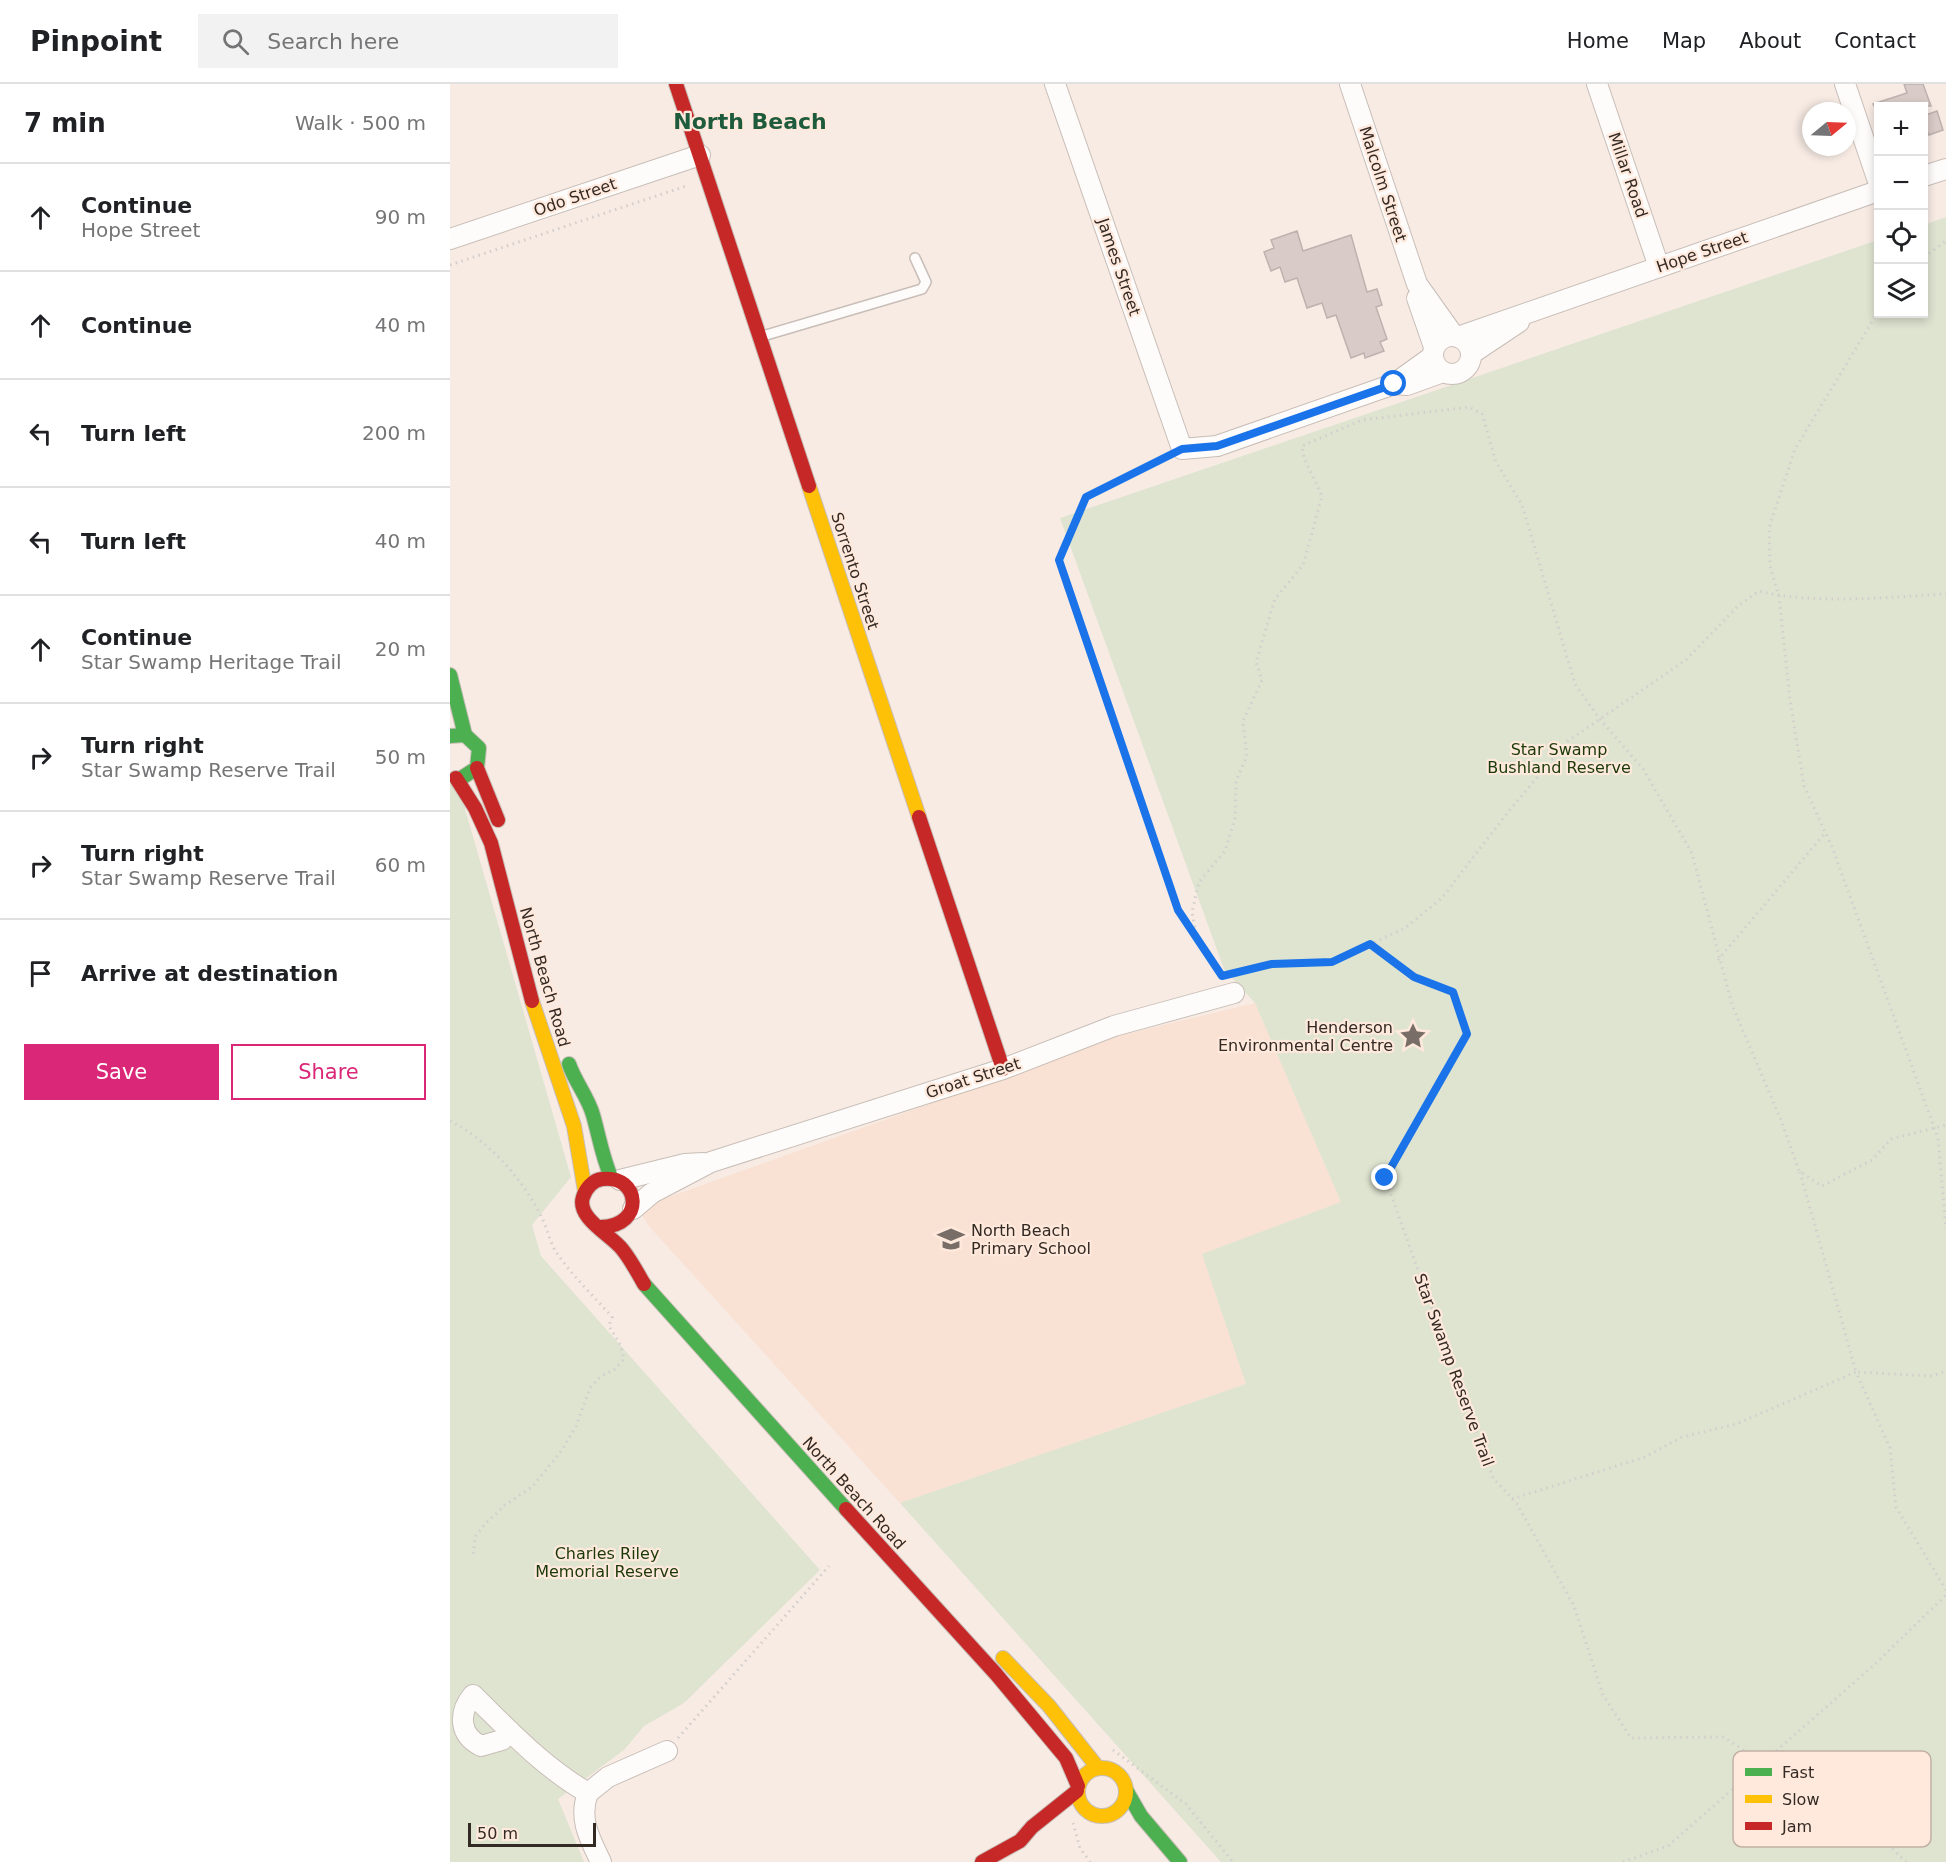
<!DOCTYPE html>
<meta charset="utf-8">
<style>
body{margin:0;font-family:"DejaVu Sans",sans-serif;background:#f2f2f2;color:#202124}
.controls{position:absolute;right:18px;top:18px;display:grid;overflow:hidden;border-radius:0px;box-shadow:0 3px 9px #0003}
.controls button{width:54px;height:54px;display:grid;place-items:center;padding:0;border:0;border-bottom:2px solid #e0e0e0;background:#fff;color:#202124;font:30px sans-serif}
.compass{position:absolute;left:1352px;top:18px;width:54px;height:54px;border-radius:50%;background:#fff;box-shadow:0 3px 9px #0003;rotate:71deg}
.scale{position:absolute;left:18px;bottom:15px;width:128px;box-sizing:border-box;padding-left:6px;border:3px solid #342a24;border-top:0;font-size:16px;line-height:21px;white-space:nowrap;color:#342a24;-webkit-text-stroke:4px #ffe9dc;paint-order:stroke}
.stop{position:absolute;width:18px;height:18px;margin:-14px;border:4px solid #1a73e8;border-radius:50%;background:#fff}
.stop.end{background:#1a73e8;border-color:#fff;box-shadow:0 2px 6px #0008}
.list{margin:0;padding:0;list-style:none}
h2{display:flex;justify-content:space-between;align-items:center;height:78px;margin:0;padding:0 24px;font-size:26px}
h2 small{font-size:20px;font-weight:400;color:#757577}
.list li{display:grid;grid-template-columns:39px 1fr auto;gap:18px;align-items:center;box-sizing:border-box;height:108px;padding:0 24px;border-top:2px solid #e0e0e0}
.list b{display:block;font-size:22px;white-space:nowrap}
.list p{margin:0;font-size:20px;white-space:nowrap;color:#757577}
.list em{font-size:20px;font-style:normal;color:#757577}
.actions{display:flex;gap:12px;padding:18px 24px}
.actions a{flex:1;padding:14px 0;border:2px solid #db2777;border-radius:0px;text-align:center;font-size:21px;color:#db2777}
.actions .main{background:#db2777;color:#fff}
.icon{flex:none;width:33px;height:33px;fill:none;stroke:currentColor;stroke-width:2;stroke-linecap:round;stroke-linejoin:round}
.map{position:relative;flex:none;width:1496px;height:1778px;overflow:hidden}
header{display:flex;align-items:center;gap:36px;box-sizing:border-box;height:84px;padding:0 30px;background:#fff;border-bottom:2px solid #e0e0e0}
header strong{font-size:28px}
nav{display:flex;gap:33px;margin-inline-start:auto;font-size:21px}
.search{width:420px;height:54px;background:#f2f2f2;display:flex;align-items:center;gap:15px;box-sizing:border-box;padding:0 21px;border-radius:0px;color:#757577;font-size:22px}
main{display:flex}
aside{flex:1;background:#fff}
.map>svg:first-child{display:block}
.built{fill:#f9e1d3}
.green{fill:#dee4d0}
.building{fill:#d9cbc7;stroke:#bdb2af;stroke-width:1.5}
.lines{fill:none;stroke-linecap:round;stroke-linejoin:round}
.lane-casing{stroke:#c8beb7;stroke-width:12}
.street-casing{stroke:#c8beb7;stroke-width:22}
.fast-casing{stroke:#c8beb7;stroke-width:16}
.slow-casing{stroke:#c8beb7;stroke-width:16}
.jam-casing{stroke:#c8beb7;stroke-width:16}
.path{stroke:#d3cecc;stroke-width:3;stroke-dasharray:1.5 4.5;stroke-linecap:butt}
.lane{stroke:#fefcfb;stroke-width:9}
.street{stroke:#fefcfb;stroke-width:20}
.fast{stroke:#4caf50;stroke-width:14}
.slow{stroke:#ffc107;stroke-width:14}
.jam{stroke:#c62828;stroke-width:14}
.route{stroke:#1a73e8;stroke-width:8}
.labels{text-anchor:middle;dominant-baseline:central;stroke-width:4.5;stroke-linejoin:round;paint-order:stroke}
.street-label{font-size:16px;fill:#342a24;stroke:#ffe9dc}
.park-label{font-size:16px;fill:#1a3908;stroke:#ffe9dc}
.poi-label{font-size:16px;fill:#342a24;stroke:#ffe9dc;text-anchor:end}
.district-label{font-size:22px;font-weight:bold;fill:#1e5b3d;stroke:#ffe9dc}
.key{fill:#ffe9dc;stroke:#c2b0a5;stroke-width:1.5}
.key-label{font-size:16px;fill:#342a24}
</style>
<header>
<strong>Pinpoint</strong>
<div class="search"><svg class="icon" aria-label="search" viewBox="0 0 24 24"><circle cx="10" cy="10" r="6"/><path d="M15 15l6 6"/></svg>Search here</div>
<nav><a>Home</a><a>Map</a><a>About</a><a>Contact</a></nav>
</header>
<main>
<aside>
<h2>7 min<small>Walk · 500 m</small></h2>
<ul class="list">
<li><svg class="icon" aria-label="ahead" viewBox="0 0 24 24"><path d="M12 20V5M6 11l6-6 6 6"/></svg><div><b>Continue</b><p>Hope Street</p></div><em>90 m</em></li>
<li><svg class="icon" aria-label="ahead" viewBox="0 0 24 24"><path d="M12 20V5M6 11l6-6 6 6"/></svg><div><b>Continue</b></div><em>40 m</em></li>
<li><svg class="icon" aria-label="left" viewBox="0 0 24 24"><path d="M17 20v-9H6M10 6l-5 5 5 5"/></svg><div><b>Turn left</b></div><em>200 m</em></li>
<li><svg class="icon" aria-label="left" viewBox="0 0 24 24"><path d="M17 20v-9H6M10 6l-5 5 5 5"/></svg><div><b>Turn left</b></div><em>40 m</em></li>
<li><svg class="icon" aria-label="ahead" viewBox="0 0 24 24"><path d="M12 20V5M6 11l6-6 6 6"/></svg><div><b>Continue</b><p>Star Swamp Heritage Trail</p></div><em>20 m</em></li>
<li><svg class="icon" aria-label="right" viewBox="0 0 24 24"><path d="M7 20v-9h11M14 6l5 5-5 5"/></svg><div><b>Turn right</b><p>Star Swamp Reserve Trail</p></div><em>50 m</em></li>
<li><svg class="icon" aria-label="right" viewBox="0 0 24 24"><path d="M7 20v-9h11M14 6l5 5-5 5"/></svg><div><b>Turn right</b><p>Star Swamp Reserve Trail</p></div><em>60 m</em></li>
<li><svg class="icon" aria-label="arrive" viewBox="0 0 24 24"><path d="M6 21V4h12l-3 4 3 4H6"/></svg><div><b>Arrive at destination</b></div></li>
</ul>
<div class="actions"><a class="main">Save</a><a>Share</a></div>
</aside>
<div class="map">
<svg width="1496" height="1778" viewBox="0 0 1496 1778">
<rect width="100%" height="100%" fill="#f7ebe4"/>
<path class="built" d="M805,919L891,1118L752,1170L796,1300L450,1419L198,1141L188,1124L672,951Z"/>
<g class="green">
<path d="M1496,133V1778H771L450,1419L796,1300L752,1170L891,1118L805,919L774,885L610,434L1428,156V230H1474V141Z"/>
<path d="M0,701L9,704L121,1093L82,1141L91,1172L370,1486L234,1619L194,1642L174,1666L108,1715L134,1778H0Z"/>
</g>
<g class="building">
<path d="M1454,0H1473L1481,22H1424L1423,20L1457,9Z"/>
<path d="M1487,27L1493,46L1479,51L1477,47L1473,48V32Z"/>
<path d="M847,147L853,167L901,151L917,208L927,205L932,221L926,223L937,255L930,258L934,267L915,274L914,269L901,274L886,231L877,234L872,219L857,224L847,194L835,198L830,183L821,187L814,168L824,164L821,156Z"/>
</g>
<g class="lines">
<defs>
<path id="lane" d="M313,252L472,205L476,198L465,174"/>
<g id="street">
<path d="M605,0L732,365L767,362L944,300L957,301L993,288"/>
<path d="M900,0L967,200L1004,252"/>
<path d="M1147,0L1209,183"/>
<path d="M1395,0L1428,97"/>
<path d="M1474,92L1496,85"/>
<path d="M0,155L250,71"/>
<path d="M967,214L984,263"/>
<circle cx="1002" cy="271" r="19"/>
<path d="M1008,253L1428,107"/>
<path d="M1021,270L1069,238"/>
<path d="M944,300L983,272"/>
<path d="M170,1096L235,1080L253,1079"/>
<path d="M183,1125L202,1109L261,1078L553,985L664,942L784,909"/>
<path d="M60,1647L52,1656L31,1662C9,1651 8,1629 23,1611C60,1647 93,1683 138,1709C128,1735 140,1755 151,1778"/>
<path d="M138,1709L158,1693L217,1667"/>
</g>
<g id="fast">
<path d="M0,591L15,651"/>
<path d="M0,652L15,651L29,664L27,684L13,693"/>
<path d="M119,980C125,998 138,1013 143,1031C149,1052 152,1072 161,1093"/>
<path d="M194,1200L396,1425"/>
<path d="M676,1706L691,1732L730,1778"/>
</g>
<g id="slow">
<path d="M359,402L469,733"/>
<path d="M82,917L124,1042L135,1107"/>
<path d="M553,1574L599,1622L648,1684"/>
<circle cx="652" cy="1708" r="24"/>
</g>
<g id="jam">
<path d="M226,0L359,402"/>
<path d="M27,684L48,736"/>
<path d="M6,694L25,724L41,759L82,917"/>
<path d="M469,733L553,985"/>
<path d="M151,1143C196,1142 190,1090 152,1095C143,1096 136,1104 133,1113C126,1134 161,1151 172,1165C181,1176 187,1188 194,1200"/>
<path d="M396,1425L546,1590L616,1674L628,1702"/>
<path d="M532,1778L570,1757L582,1743L627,1707"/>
</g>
</defs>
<use href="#lane" class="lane-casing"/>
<use href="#street" class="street-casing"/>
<use href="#fast" class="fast-casing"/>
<use href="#slow" class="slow-casing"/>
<use href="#jam" class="jam-casing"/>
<g class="path">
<path d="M1474,173L1496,157"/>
<path d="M0,181L236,102"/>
<path d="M1428,228L1345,365L1319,444L1320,482L1329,512L1340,616L1354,702L1382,763L1488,1054L1496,1145"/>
<path d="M717,373L636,413L609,476L728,826L773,894"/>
<path d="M747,855L742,828L749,798L775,767L785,734L786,697L797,672L793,637L812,596L806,578L825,515L853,481L872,412L854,374L852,362L912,336L1019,323L1032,330L1046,378L1072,421L1125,600L1149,634L1193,685L1242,769L1282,921L1331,1036L1349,1087L1372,1102L1422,1076L1441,1055L1496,1041"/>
<path d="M920,860L964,893L1003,908L1017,950L935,1094L1043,1394L1067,1420L1124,1522L1153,1611L1181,1654L1273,1653L1422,1745L1456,1778"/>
<path d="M1268,876L1375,749"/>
<path d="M780,890L822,880L883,878L955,844L992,814L1058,728L1118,657L1236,576L1289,521L1309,507C1364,521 1439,513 1496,510"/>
<path d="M0,1037C38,1056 72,1094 91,1132C97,1143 99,1156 105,1166C120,1190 143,1211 162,1233L159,1242L171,1262L174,1275L164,1286L151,1292L140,1304L126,1342L112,1366L82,1403L55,1421L35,1440L25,1453L23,1471"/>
<path d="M1350,1088L1406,1288L1482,1292L1496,1287"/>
<path d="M1062,1415L1195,1373L1232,1353L1286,1340L1406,1288L1440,1364L1446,1423L1496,1506"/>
<path d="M228,1654L379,1482"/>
<path d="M663,1666L736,1720L783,1778"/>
<path d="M623,1739L630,1764L640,1778"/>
<path d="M1173,1778L1218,1762L1423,1582L1496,1511"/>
</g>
<use href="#lane" class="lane"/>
<use href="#street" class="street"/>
<use href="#fast" class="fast"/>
<use href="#slow" class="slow"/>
<use href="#jam" class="jam"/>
</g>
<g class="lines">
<path class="route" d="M935,1094L1017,950L1003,908L964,893L920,860L882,878L822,880L772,892L728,826L609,476L636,413L732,365L767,362L944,300"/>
</g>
<defs>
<symbol id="sight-bare" viewBox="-9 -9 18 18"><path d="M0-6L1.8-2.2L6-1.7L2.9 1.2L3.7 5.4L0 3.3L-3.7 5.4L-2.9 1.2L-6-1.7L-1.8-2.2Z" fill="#786e67" stroke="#ffe9dc" stroke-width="2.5" paint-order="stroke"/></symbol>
<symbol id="school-bare" viewBox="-9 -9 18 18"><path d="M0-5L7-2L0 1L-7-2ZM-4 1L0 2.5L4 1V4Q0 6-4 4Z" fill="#786e67" stroke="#ffe9dc" stroke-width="2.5" paint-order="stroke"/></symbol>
</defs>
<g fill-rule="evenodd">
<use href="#sight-bare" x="944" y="933" width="38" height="38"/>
<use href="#school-bare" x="482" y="1136" width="38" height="38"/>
</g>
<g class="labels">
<g class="street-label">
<text transform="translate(1178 91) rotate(71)">Millar Road</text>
<text transform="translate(933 100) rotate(72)">Malcolm Street</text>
<text transform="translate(125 113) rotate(-19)">Odo Street</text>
<text transform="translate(1252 168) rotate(-19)">Hope Street</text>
<text transform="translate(669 183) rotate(71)">James Street</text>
<text transform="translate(405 487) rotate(72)">Sorrento Street</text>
<text transform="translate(95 893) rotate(74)">North Beach Road</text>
<text transform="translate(523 994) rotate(-18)">Groat Street</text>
<text transform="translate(1004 1286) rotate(70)">Star Swamp Reserve Trail</text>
<text transform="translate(404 1409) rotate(48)">North Beach Road</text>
</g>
<g class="park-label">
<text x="1109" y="665">Star Swamp<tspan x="1109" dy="18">Bushland Reserve</tspan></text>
<text x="157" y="1469">Charles Riley<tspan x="157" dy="18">Memorial Reserve</tspan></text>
</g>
<g class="poi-label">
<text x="943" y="943">Henderson<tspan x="943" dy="18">Environmental Centre</tspan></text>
<text x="521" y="1146" text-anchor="start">North Beach<tspan x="521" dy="18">Primary School</tspan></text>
</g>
<g class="district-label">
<text x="300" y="37">North Beach</text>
</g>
</g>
<rect x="1283" y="1667" width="198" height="96" rx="9" class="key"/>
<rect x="1295" y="1684" width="27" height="8" fill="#4caf50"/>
<rect x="1295" y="1711" width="27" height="8" fill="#ffc107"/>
<rect x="1295" y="1738" width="27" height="8" fill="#c62828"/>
<g class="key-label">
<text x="1332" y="1694">Fast</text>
<text x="1332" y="1721">Slow</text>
<text x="1332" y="1748">Jam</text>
</g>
</svg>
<div class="controls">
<button>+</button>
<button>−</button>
<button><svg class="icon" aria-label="locate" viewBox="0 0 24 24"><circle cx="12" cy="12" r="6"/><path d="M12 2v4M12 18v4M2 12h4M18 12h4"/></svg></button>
<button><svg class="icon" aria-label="layers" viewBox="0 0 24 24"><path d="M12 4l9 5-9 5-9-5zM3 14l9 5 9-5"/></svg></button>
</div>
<svg class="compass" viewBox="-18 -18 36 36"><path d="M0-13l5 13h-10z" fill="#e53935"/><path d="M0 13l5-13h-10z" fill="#757577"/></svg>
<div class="scale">50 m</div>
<div class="stop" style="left:944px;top:300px"></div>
<div class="stop end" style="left:935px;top:1094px"></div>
</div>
</main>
